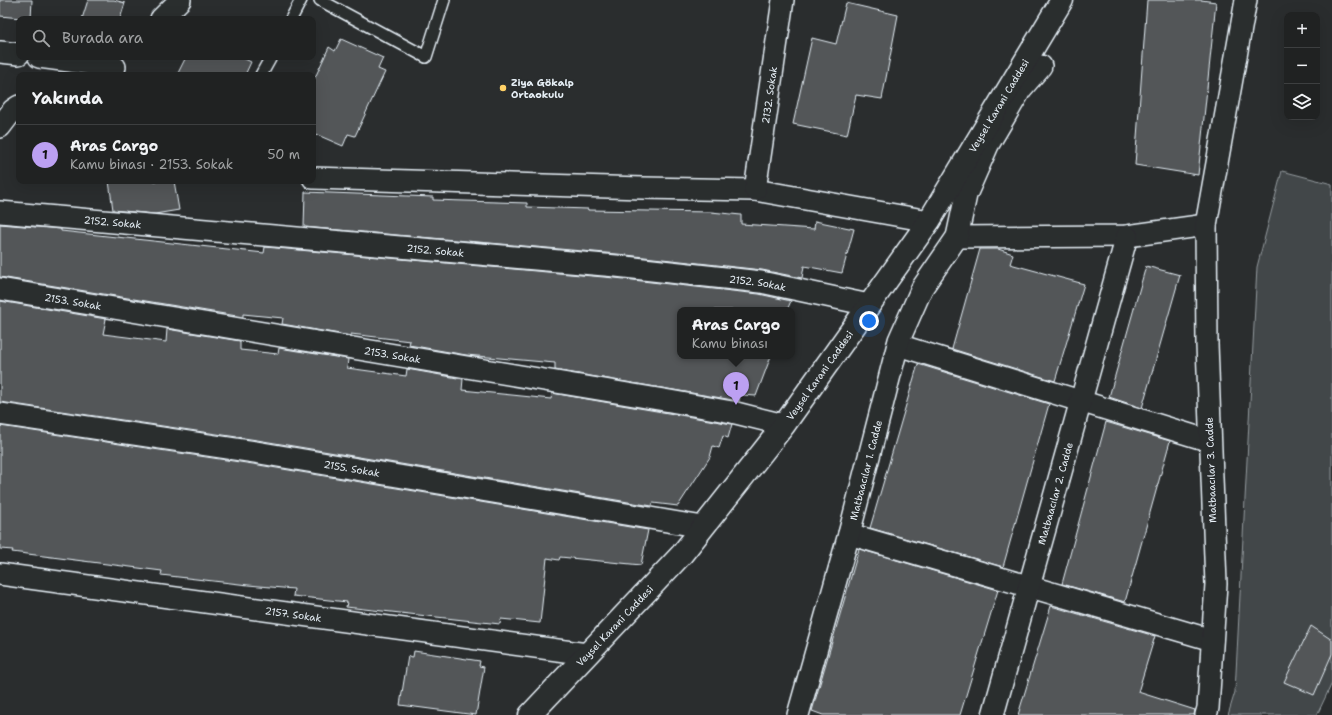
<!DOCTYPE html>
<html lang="tr">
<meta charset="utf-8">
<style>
body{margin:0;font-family:"Shantell Sans",sans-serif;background:#282a2a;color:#f1f3f6}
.controls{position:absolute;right:12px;top:12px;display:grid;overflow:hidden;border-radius:8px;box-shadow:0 4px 16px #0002}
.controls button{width:36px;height:36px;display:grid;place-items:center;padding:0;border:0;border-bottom:1px solid #3d3f40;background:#202222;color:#f1f3f6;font:20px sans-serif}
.you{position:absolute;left:869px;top:321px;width:14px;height:14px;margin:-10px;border:3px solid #fff;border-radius:50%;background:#1a73e8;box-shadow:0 0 0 6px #1a73e833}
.badge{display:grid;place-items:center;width:26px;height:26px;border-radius:50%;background:#bca0f2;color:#111;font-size:13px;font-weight:700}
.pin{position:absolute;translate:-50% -33px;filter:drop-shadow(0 1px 2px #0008)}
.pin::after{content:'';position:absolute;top:21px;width:14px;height:12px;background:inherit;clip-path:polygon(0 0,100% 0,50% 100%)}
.popup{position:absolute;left:677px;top:307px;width:118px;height:52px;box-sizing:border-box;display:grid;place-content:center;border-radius:8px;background:#202222;filter:drop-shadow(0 1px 3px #0005);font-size:13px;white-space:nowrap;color:#a2a4a5}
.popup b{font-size:15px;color:#f1f3f6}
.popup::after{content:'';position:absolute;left:50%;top:100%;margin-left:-8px;border:8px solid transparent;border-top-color:#202222}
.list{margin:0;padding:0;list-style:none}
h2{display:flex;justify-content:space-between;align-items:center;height:52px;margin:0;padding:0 16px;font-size:17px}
h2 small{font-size:13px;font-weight:400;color:#a2a4a5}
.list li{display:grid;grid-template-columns:26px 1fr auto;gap:12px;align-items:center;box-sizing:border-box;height:60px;padding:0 16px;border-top:1px solid #3d3f40}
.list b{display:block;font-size:15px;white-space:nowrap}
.list p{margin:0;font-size:13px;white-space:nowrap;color:#a2a4a5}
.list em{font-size:13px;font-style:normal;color:#a2a4a5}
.icon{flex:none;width:22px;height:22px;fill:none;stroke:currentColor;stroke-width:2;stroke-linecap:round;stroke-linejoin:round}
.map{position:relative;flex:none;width:1332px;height:715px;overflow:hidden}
.search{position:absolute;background:#202222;box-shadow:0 4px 16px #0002;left:16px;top:16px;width:300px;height:44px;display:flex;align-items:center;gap:10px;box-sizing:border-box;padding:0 14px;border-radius:8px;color:#a2a4a5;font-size:15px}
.panel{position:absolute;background:#202222;box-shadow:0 4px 16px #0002;left:16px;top:72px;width:300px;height:112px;border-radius:8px}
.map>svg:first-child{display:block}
.green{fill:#424648;stroke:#959ca0}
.building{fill:#535759;stroke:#e8f1f8}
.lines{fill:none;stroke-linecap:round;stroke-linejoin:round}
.service-casing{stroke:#e8f1f8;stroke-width:14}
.minor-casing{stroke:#e8f1f8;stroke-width:24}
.secondary-casing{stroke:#e8f1f8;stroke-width:25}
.service{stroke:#2a2d2e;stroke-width:11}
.minor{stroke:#2a2d2e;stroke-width:21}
.secondary{stroke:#2a2d2e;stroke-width:22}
.poi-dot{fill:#ffd166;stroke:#2a2d2e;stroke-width:1.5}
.labels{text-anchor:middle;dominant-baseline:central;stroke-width:4;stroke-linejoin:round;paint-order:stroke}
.poi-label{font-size:10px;font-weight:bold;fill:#e8f1f8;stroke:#2a2d2e;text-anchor:start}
.street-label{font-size:10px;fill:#e8f1f8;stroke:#2a2d2e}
</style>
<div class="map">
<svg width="1332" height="715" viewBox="0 0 1332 715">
<rect width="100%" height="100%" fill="#2a2d2e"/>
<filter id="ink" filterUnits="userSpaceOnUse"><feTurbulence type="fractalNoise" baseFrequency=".025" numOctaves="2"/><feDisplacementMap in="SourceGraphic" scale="8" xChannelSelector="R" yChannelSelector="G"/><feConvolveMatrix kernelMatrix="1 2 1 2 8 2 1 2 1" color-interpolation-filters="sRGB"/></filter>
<g filter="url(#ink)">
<path class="green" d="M1282,171L1332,184V683L1317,715H1228L1235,692L1257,267Z"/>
<g class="building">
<path d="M0,0H32L31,19L0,16Z"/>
<path d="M88,0H114L125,3L120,19H82Z"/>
<path d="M1147,0H1201L1216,2L1198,175L1135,165Z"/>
<path d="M846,3L898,15L882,99L856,95L847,135L793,124L812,38L836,44Z"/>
<path d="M341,39L383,58L378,69L385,72L355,136L348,134L343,146L313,133V82L329,47L335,51Z"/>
<path d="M186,57H241L251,62L245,75H177Z"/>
<path d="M109,181H174L179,210L155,214L113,210Z"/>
<path d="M305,192L433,197V200L527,203V207L588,209V210L711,212L741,215V224L814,229L815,221L854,229L842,273L804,266L802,278L762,270L617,254L304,227Z"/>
<path d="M0,224L61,229V231L264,253L265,247L615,278L759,294L791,301L787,310H680V356H771L756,396L741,395L739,401L555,370V363L466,355L409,345L410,341L351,334V336L282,324L283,318L243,314V317L0,277Z"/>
<path d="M980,249H998L1013,254L1010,264L1084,284L1055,381L952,349Z"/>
<path d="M1146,266L1180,275L1142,408L1109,397Z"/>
<path d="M0,301L106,319L103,334L166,342L167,329L240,341V350L278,354L279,348L348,359L347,368L406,376L407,369L463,379L462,390L551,399L552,393L732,424L728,438L723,436L719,448L713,446L710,457L678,506L653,503L652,506L257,440L0,402Z"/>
<path d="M918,364L1049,404L1003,567L870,528Z"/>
<path d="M1106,422L1170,441L1125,602L1062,584Z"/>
<path d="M0,426L253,464L648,530L641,565L560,557L559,560L547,558L540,623L501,619L500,624L346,607L347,602L293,596L294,589L248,585L161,575L162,571L12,552L13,550L0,549Z"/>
<path d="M859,549L998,590L960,715H823L812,711Z"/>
<path d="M1051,606L1155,636L1138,692L1195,710L1194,715H1018Z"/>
<path d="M1311,626L1332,640V654L1314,695L1284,682Z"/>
<path d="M414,651L480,661L479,666L484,667L476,715L400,705L408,656L413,657Z"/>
</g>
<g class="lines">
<defs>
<g id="service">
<path d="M320,0L426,57L444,0"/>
<path d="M291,19L301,0"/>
<path d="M261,75L271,57"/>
</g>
<g id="minor">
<path d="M161,19L180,0"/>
<path d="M0,52L19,54"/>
<path d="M39,57L115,67"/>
<path d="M0,127L13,110L19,106"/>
<path d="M313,178L642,188L755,190L929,221"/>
<path id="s1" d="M755,190L783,0"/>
<path id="s2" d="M0,212L616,266L761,282L869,305"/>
<path d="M957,237L1127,236L1206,225"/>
<path id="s3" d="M0,289L670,401L732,412L784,425"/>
<path d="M898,345L1210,441"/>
<path id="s4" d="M0,414L255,452L703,527"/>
<path d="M849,534L1212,640"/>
<path id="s5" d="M0,574L587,654"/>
<path id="s6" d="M798,715L849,534L899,340L922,288L957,237L966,195L988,145L1021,89L1041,66"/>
<path id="s7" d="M993,715L1127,236"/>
<path d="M1206,715L1208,708L1216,584L1207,344L1206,225L1246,0"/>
</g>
<g id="secondary">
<path id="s8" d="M530,715L682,554L784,425L929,221L1062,0"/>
</g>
</defs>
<use href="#service" class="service-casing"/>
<use href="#minor" class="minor-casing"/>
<use href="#secondary" class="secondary-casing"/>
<use href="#service" class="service"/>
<use href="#minor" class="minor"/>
<use href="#secondary" class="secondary"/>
</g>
</g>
<circle class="poi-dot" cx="503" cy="88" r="4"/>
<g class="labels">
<g class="poi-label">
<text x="511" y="82">Ziya Gökalp<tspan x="511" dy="12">Ortaokulu</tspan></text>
</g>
<g class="street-label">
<text stroke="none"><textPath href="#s1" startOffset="96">2132. Sokak</textPath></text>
<text stroke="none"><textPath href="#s8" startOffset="771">Veysel Karani Caddesi</textPath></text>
<text stroke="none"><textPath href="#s2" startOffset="113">2152. Sokak</textPath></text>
<text stroke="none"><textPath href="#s2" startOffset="437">2152. Sokak</textPath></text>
<text stroke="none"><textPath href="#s2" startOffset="761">2152. Sokak</textPath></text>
<text stroke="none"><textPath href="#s3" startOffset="74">2153. Sokak</textPath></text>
<text stroke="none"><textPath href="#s3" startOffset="398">2153. Sokak</textPath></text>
<text stroke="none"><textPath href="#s8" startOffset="447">Veysel Karani Caddesi</textPath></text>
<text stroke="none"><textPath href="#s4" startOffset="356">2155. Sokak</textPath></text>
<text transform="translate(1211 470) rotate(-92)">Matbaacılar 3. Cadde</text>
<text stroke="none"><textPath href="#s6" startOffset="254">Matbaacılar 1. Cadde</textPath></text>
<text stroke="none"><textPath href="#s7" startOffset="230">Matbaacılar 2. Cadde</textPath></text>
<text stroke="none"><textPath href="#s5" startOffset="296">2157. Sokak</textPath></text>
<text stroke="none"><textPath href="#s8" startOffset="123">Veysel Karani Caddesi</textPath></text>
</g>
</g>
</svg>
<div class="controls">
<button>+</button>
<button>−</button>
<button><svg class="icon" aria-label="layers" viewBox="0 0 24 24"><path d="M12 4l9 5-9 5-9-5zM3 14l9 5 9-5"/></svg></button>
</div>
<div class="you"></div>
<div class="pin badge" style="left:736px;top:405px">1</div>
<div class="popup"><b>Aras Cargo</b>Kamu binası</div>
<div class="search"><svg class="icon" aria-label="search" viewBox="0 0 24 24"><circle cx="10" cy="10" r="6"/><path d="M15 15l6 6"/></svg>Burada ara</div>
<section class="panel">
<h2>Yakında<small></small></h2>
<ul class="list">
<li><span class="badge">1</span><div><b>Aras Cargo</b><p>Kamu binası · 2153. Sokak</p></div><em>50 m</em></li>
</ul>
</section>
</div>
